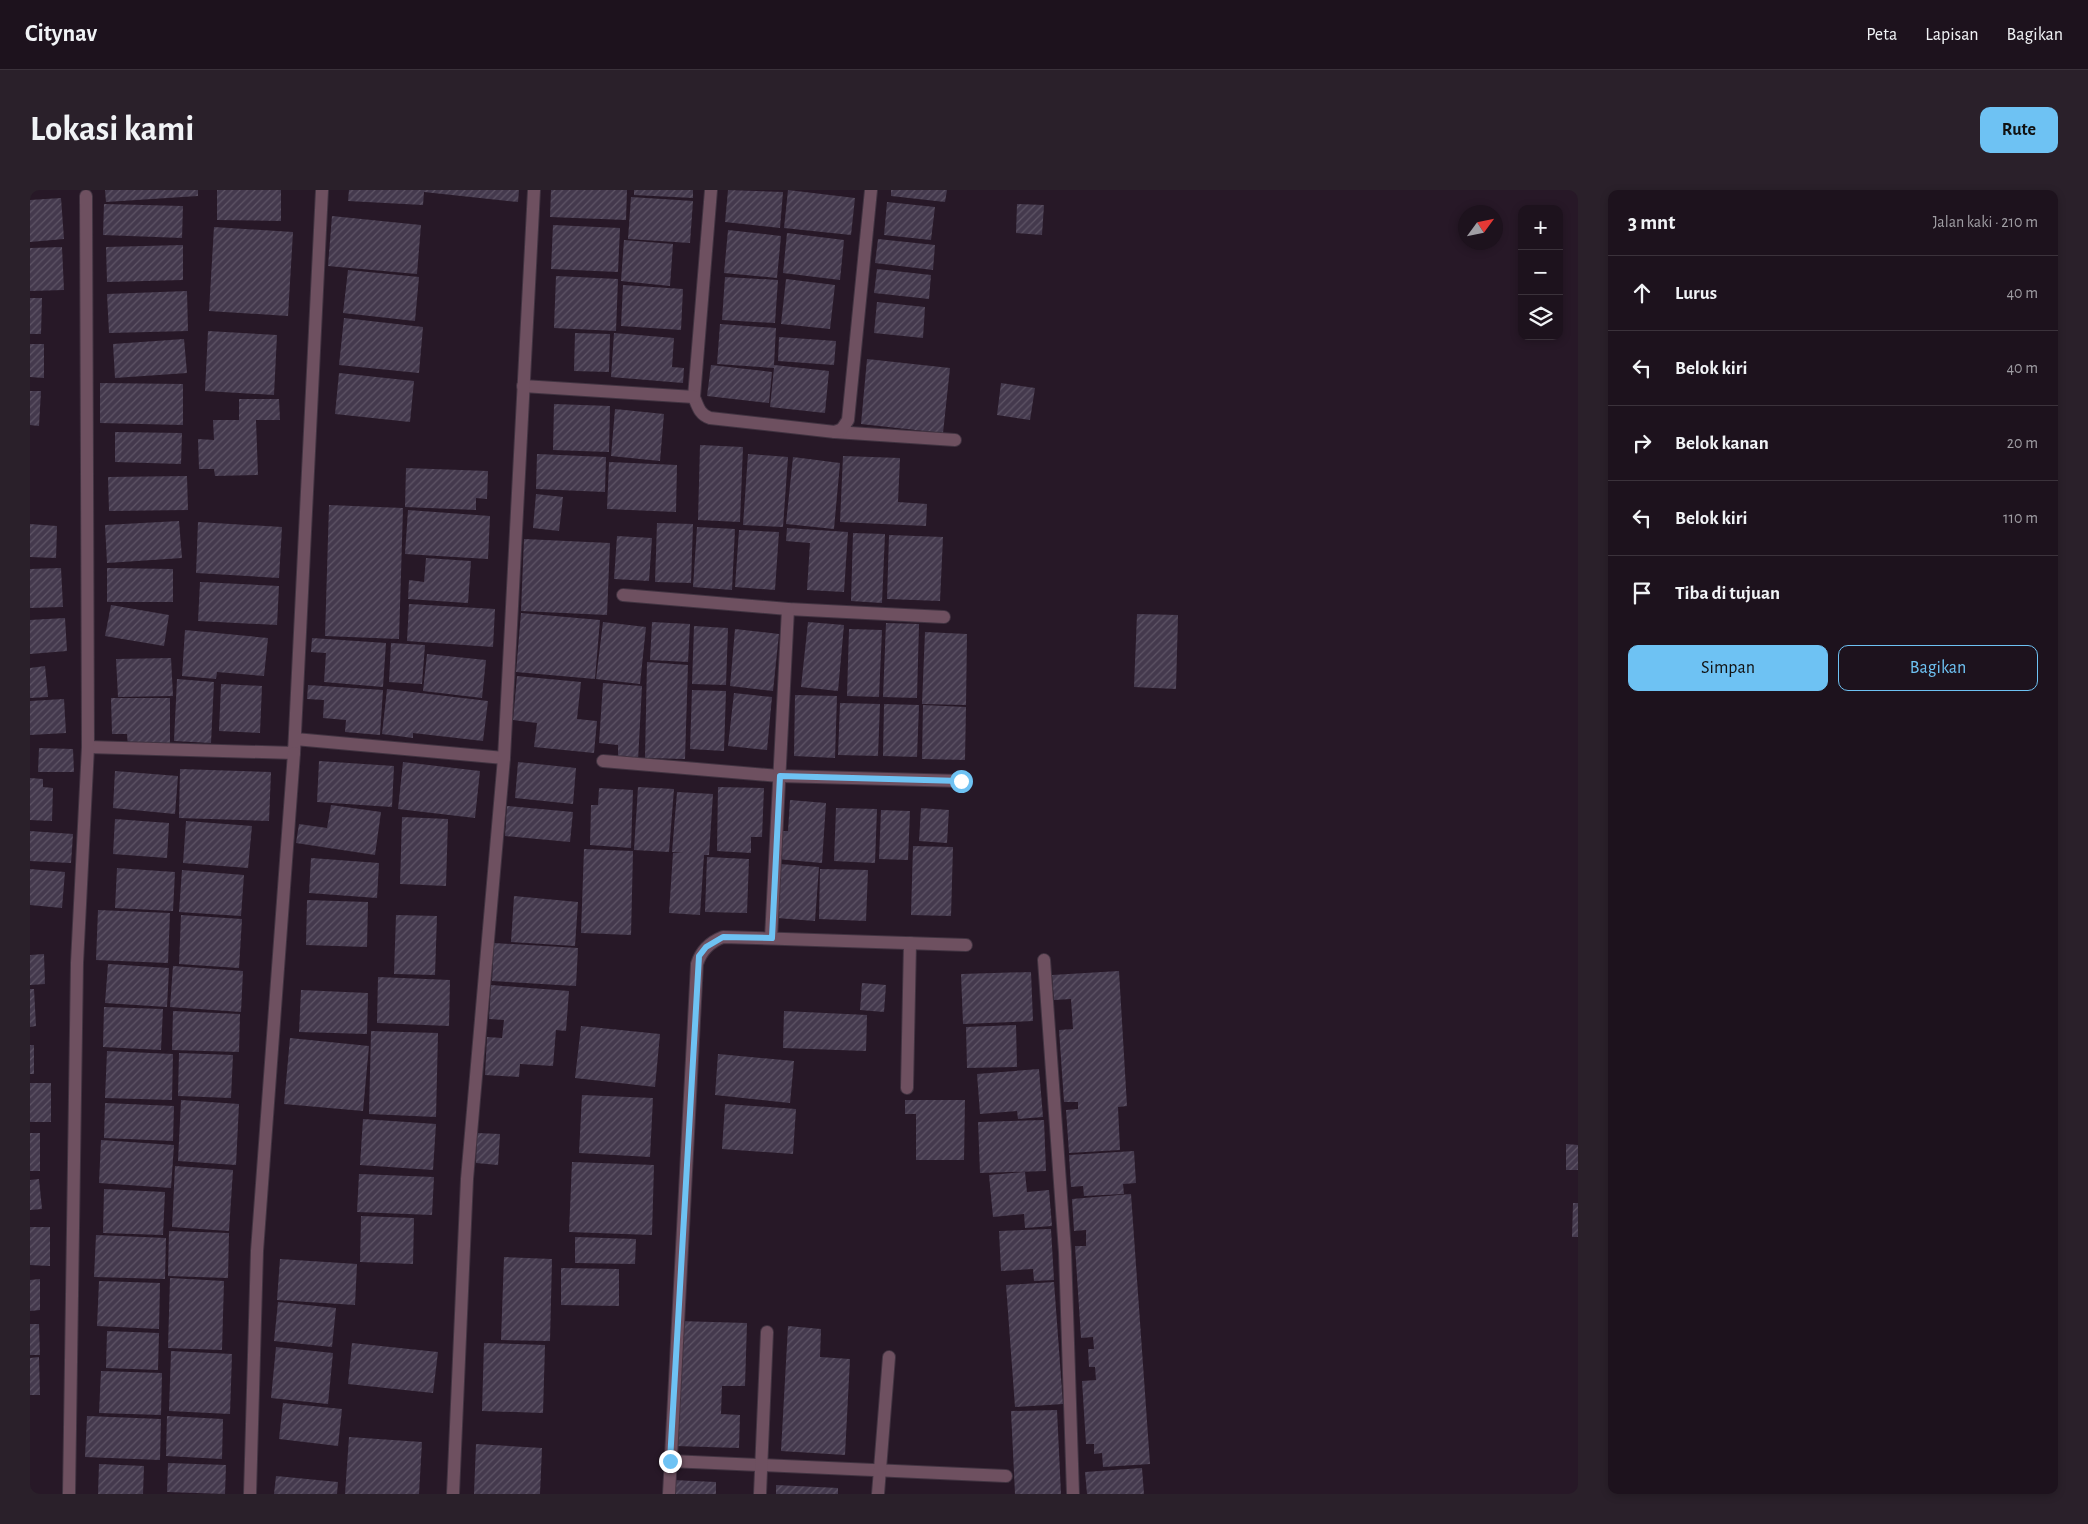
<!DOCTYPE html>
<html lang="id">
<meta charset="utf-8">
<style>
body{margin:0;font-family:"Alegreya Sans",sans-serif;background:#2a202a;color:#f1f3f6}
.controls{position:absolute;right:15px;top:15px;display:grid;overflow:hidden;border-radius:10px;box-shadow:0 2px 8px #0003}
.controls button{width:45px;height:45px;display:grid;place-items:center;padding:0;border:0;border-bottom:1px solid #3b323b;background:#1d121d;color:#f1f3f6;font:25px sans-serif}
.compass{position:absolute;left:1428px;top:15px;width:45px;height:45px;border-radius:50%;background:#1d121d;box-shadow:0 2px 8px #0003;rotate:57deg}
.stop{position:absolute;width:15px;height:15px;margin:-11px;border:4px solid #6ec2f3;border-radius:50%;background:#fff}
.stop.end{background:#6ec2f3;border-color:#fff;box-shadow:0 1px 5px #0008}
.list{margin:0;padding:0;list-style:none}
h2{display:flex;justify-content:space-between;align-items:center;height:65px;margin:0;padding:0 20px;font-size:21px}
h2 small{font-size:16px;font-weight:400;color:#a09ea4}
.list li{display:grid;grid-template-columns:32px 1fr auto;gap:15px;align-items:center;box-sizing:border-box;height:75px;padding:0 20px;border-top:1px solid #3b323b}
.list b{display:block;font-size:19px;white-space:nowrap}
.list em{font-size:16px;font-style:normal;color:#a09ea4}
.actions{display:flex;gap:10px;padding:15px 20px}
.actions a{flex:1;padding:11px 0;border:1px solid #6ec2f3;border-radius:10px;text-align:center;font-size:18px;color:#6ec2f3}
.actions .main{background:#6ec2f3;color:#111}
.icon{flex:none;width:28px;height:28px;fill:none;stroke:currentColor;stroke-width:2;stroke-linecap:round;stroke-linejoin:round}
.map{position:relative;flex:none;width:1548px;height:1304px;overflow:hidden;border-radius:10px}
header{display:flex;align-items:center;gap:30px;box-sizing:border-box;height:70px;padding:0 25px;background:#1d121d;border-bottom:1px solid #3b323b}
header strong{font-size:24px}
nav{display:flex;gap:28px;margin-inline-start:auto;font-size:18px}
.intro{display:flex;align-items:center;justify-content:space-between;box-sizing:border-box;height:120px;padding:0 30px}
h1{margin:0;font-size:35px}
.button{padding:12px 22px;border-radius:10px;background:#6ec2f3;color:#111;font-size:18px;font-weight:700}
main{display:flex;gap:30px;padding:0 30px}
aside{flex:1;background:#1d121d;border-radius:10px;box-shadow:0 2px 8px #0003}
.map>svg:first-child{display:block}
.building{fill:url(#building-hatch)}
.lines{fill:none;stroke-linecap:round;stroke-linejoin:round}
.service-casing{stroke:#413341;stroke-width:14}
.minor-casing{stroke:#413341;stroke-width:14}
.service{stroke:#6e5060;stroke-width:12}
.minor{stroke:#6e5060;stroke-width:12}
.route{stroke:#6ec2f3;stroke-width:6}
</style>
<header>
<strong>Citynav</strong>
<nav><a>Peta</a><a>Lapisan</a><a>Bagikan</a></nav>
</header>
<div class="intro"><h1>Lokasi kami</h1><a class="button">Rute</a></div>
<main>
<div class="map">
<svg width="1548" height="1304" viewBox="0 0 1548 1304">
<defs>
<pattern id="building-hatch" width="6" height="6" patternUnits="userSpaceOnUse" patternTransform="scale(1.25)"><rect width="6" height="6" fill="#44394d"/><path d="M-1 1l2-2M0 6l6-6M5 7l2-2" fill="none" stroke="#5f5566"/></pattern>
</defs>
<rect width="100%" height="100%" fill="#271827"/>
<g class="building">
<path d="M75,0H168V6L76,12Z"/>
<path d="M187,0H251V31L187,30Z"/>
<path d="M319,0H489L488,12L394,2L393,15L318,11Z"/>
<path d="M521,0H597L596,30L520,27Z"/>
<path d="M604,0H663V8L604,5Z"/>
<path d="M698,0L753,2L750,38L695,32Z"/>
<path d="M758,0L825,8L821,45L754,38Z"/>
<path d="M861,0H917L915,12L861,6Z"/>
<path d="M601,7L663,11L660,53L598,49Z"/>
<path d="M31,8L34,49L0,52V10Z"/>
<path d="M857,12L905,17L901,50L854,45Z"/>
<path d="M74,14L153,16L152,48L73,45Z"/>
<path d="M987,14L1014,15L1012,45L986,43Z"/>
<path d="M302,26L391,35L387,84L298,76Z"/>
<path d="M523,35L590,38L588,82L521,79Z"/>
<path d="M184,37L263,42L258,126L179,121Z"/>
<path d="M698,40L751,46L747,88L694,83Z"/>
<path d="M757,43L814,50L810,90L753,83Z"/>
<path d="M848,49L905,55L903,80L845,73Z"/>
<path d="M594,50L643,54L640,96L591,91Z"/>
<path d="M153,55V90L77,92L76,57Z"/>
<path d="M32,57L34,100L0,101V58Z"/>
<path d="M847,79L901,85L899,109L844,103Z"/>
<path d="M318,80L389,87L385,131L313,123Z"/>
<path d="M526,86L588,89L586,141L524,138Z"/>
<path d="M695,87L748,90L745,133L692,130Z"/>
<path d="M756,89L805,95L800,139L751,134Z"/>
<path d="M593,95L653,99L651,140L591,136Z"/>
<path d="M157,101L158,141L79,143L77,104Z"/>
<path d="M0,108H12L11,144H0Z"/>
<path d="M847,112L895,117L893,148L844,143Z"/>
<path d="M314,128L393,137L389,183L309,175Z"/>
<path d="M690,134L746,138L744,175L799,181L795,223L740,217L744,178L687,174Z"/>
<path d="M178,141L247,145L244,205L175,201Z"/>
<path d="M545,143L580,144L579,182L544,181Z"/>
<path d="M584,143L644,148L642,177L654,178L653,193L581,187Z"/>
<path d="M749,147L806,151L804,175L748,171Z"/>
<path d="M154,149L157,183L85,188L83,154Z"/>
<path d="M0,154H14V188L0,187Z"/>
<path d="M837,169L920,178L913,243L831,234Z"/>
<path d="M681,175L742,182L739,213L677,206Z"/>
<path d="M309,183L384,191L380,232L305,224Z"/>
<path d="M70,193L153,194V235L70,233Z"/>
<path d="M971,193L1005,198L1000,230L967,225Z"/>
<path d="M0,201H11L9,236L0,235Z"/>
<path d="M209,209H249L250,230H226L228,285L185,286L184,279H169L168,249L184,250L183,230H209Z"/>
<path d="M524,214L580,216L579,262L523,260Z"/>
<path d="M585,219L634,224L630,271L581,266Z"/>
<path d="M85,242L152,243L151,274L85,272Z"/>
<path d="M670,255L713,257L710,332L668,330Z"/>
<path d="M507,264L576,267L575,302L506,299Z"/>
<path d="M718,264L758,267L753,337L713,335Z"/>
<path d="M813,266L870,268L868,312L897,314L896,336L810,332Z"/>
<path d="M763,267L810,273L804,339L756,334Z"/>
<path d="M579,272L647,275L646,322L577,319Z"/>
<path d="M376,278L458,281L457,309L446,308V320L375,317Z"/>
<path d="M157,286L158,320L79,321L78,287Z"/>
<path d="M506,304L533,307L529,341L503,338Z"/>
<path d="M299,315L373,318L369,449L295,446Z"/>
<path d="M378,320L460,326L458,369L375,364Z"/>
<path d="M149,331L152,368L77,373L75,335Z"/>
<path d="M168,332L252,337L249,388L166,383Z"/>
<path d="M627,333L663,334L661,393L625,392Z"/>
<path d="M0,334L27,336L26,368L0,367Z"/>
<path d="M667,337L705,339L702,400L663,397Z"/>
<path d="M757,338L818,342L814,402L777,400L780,353L756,351Z"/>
<path d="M709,340L749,342L745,400L705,397Z"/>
<path d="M823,343L855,344L852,413L821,411Z"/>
<path d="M859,345L913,347L910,411L857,409Z"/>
<path d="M587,346L622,348L619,391L584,389Z"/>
<path d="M494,349L580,353L577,425L491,421Z"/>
<path d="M396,368L441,371L438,413L378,409L379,390L394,392Z"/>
<path d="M31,378L33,417L0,418V379Z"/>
<path d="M77,378L143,379V412H77Z"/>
<path d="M170,392L249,396L247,435L168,431Z"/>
<path d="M379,414L465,419L463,457L377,451Z"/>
<path d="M81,415L139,425L134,456L75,446Z"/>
<path d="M491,423L570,430L565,489L486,482Z"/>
<path d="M1107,424L1148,425L1146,499L1104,497Z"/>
<path d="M35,428L37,461L0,464V430Z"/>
<path d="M573,432L616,437L610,494L566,489Z"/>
<path d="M622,432L660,434L658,472L620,470Z"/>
<path d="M778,432L814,435L808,501L771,497Z"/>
<path d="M856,433L889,434L887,508L853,507Z"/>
<path d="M664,436L698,438L696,495L662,494Z"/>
<path d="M705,439L749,444L743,501L700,496Z"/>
<path d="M819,439L852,440L849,507L817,506Z"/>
<path d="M155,440L238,448L234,486L187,482L186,489L152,486Z"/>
<path d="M895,442L937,444L936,515L892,514Z"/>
<path d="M282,448L356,453L353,497L294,492L296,463L281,462Z"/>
<path d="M361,453L395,455L392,494L359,492Z"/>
<path d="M397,464L456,470L452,508L393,501Z"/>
<path d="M141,468L143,506L88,507L86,469Z"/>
<path d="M617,472L658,475L655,569L615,568Z"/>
<path d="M15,476L18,507L0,508V478Z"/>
<path d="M487,486L551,492L547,529L567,531L564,563L504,557L507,533L483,530Z"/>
<path d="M147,489L184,492L181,553L144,551Z"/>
<path d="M573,493L612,496L608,571L588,569V555L569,553Z"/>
<path d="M191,494L232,496L230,543L189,541Z"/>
<path d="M278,495L353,500L350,545L315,542L316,530L293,528L294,510L277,509Z"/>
<path d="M357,499L458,511L453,551L383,543V548L352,544Z"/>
<path d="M662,500L696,501L694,561L660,559Z"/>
<path d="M704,503L742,507L737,560L698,556Z"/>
<path d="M765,505L807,506L805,568L764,566Z"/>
<path d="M81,508H140V557H98L97,544H82Z"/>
<path d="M34,509L36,543L0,545V511Z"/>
<path d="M810,513L850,514L848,566L808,565Z"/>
<path d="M854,514L889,515L887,567L853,566Z"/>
<path d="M893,515L936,517L935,570L892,569Z"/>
<path d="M9,558L43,559L44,582H8Z"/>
<path d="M289,571L364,576L362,617L287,612Z"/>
<path d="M373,572L450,581L445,628L368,619Z"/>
<path d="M488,572L546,578L543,614L485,608Z"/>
<path d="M150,579L241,582L239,631L149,628Z"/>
<path d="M85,581L148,586L145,624L83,618Z"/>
<path d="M0,588L13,589V597L23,598L22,631L0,630Z"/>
<path d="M608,597L644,599L639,662L604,660Z"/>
<path d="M688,597L734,598L732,647H721V663L687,661Z"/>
<path d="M569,598L603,600L601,658L560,655L561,615H568Z"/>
<path d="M647,602L683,604L679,665H674L670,725L639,723L643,663H653L642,662Z"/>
<path d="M760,610L796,613L792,673L747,669L749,641H758Z"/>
<path d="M301,615L351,622L345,665L266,653L269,634L297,638Z"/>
<path d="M477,616L543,622L540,652L475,646Z"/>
<path d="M806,618L847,619L845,673L804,671Z"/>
<path d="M891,618L919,620L917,653L889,651Z"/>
<path d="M851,620L880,621L878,670L849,669Z"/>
<path d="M372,627L418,629L416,696L370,694Z"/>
<path d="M85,629L139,633L137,668L83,664Z"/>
<path d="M156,631L222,636L218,678L153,673Z"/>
<path d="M0,641L43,644L41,673L0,671Z"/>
<path d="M883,656L923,657L921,726L881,725Z"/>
<path d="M554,659L603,661L601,745L551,743Z"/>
<path d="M677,667L719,669L717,723L675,722Z"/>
<path d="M281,668L349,673L347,708L279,703Z"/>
<path d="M750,674L789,677L785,731L747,728Z"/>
<path d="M87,678L145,682L143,721L85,718Z"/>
<path d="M0,679L35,682L32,718L0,715Z"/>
<path d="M790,679L838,680L836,731L789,729Z"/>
<path d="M152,680L214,685L211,726L149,722Z"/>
<path d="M484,706L548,712L545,756L481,752Z"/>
<path d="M277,710L338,712L337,757L276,755Z"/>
<path d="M68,720L140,723L138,773L66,770Z"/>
<path d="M151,725L212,729L209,778L149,774Z"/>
<path d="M366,725L407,726L405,785L364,784Z"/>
<path d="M464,753L548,758L546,796L462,791Z"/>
<path d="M14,764L15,794L0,795V765Z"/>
<path d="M78,774L139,778L137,817L75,813Z"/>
<path d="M143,776L213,781L211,822L140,817Z"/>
<path d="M1089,781L1097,916L1088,917L1090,960L1039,963L1036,920L1048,919V912H1034L1029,840L1043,839L1041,809L1024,810L1022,785Z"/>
<path d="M1001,782L1003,831L933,834L931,784Z"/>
<path d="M348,787L420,790L419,836L347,833Z"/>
<path d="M832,793L856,795L854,822L830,820Z"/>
<path d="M461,795L539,801L536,841L526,840L523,876L490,874L489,887L455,885L457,847L472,848L474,830L459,829Z"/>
<path d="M0,799H4L6,836L0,837Z"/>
<path d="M271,800L338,803L337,844L269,842Z"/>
<path d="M74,817L133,819L131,860L73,857Z"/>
<path d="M143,821L210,824L209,862L142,860Z"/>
<path d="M754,821L837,825L836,861L753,858Z"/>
<path d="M986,835L987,877L937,878L936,837Z"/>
<path d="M551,836L630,844L625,897L545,888Z"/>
<path d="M341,841L408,843L406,927L339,924Z"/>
<path d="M260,848L339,856L333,921L254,914Z"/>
<rect x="0" y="855" width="4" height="29"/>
<path d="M77,861L143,864L142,910L75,908Z"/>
<path d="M149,863L203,865L201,908L148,906Z"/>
<path d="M688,864L764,871L760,913L685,905Z"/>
<path d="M1009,879L1013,927L988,929L987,921L950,924L947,884Z"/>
<rect x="0" y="893" width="21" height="39"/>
<path d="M552,905L623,908L620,967L549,963Z"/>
<path d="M151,910L209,914L206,975L148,971Z"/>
<path d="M875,910H935L934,970H886V924H875Z"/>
<path d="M75,913L144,916L143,951L74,948Z"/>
<path d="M695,914L766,919L763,964L692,959Z"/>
<path d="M333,929L406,934L403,980L330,975Z"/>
<path d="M1014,930L1016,981L950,983L948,932Z"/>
<rect x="0" y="943" width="10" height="38"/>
<path d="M447,943L470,944L468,975L446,973Z"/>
<path d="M71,950L144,955L141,998L69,993Z"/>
<path d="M1536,954L1548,955V980H1536Z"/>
<path d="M1104,961L1106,993L1093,994L1094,1004L1054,1006L1053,996L1041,997L1039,965Z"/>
<path d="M542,972L624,975L622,1045L539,1042Z"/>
<path d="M145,976L203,980L199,1041L142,1037Z"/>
<path d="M995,982L997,1002L1019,1000L1022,1036L995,1038L994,1024L963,1027L959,985Z"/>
<path d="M329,984L404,987L402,1025L327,1022Z"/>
<path d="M9,989L12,1019L0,1020V990Z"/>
<path d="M74,999L135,1002L133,1045L73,1043Z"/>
<path d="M1101,1004L1120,1274L1073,1277L1072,1263L1064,1264V1254H1056L1052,1191L1066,1190L1065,1177H1059L1058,1159H1064L1063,1147L1051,1148L1045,1056H1056V1040L1044,1041L1042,1009Z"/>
<path d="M1543,1013H1548V1047H1542Z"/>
<path d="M331,1026L384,1028L383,1074L330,1072Z"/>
<path d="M0,1037H20V1076L0,1075Z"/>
<path d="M1021,1039L1024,1090L1004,1091L1003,1079L971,1081L969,1041Z"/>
<path d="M139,1041L199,1043L198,1088L138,1086Z"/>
<path d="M66,1045L136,1048L135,1089L64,1087Z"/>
<path d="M545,1047L606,1049L605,1074L545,1073Z"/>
<path d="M474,1067L522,1069L520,1151L471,1150Z"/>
<path d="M250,1069L327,1074L325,1115L247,1110Z"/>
<path d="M531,1078L589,1079V1116L531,1115Z"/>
<path d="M140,1088L194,1091L192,1160L138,1158Z"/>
<path d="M10,1089V1120L0,1121V1090Z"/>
<path d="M69,1091L130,1093L129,1139L67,1136Z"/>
<path d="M1024,1092L1033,1214L985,1217L976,1095Z"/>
<path d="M248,1112L306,1118L302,1157L244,1151Z"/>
<path d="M649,1131L717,1133L715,1196H692L691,1224L710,1225L709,1258L645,1256Z"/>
<path d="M0,1134H9L10,1165H0Z"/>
<path d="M758,1136L791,1139L790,1167L820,1169L815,1265L751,1261Z"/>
<path d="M77,1141L129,1143L128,1180L76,1178Z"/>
<path d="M322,1153L408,1162L403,1203L318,1194Z"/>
<path d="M454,1153L515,1155L513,1223L452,1221Z"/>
<path d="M246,1157L303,1163L298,1214L241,1208Z"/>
<path d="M141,1161L202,1164L200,1224L139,1221Z"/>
<path d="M9,1167L10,1205H0V1168Z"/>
<path d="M71,1181L132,1183L131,1225L69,1223Z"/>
<path d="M253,1213L312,1219L308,1256L249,1249Z"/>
<path d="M1027,1220L1031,1304H985L981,1221Z"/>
<path d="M57,1226L131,1229L130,1270L55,1267Z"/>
<path d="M137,1226L193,1229L192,1269L136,1266Z"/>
<path d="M319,1247L392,1252L389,1304H315Z"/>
<path d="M446,1254L512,1258L510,1304H444Z"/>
<path d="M138,1273L196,1275L195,1304L137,1302Z"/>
<path d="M69,1274L114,1276L113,1304H68Z"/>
<path d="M1112,1278L1114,1304H1057L1055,1282Z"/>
<path d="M246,1286L308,1292L307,1304H244Z"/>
<path d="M643,1290L686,1292V1304H643Z"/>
<path d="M746,1295L808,1298V1304H746Z"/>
</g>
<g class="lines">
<defs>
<g id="service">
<path d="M805,242L925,250"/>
<path d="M877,898L880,753"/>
</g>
<g id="minor">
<path d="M681,0L664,207C668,217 670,225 680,228L805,242L812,239L818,230L841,0"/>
<path d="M493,196L664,207"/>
<path d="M593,405L758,419L914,427"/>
<path d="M265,549L474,568"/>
<path d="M58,557L264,563L292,0"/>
<path d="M573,571L749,586L931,591"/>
<path d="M741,748L758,419"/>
<path d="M1014,770L1035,1062L1043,1304"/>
<path d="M640,1271L976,1286"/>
<path d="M39,1304L47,773L58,557L56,6"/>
<path d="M220,1304L227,1061L264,563"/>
<path d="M423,1304L437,989L474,568L504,0"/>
<path d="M639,1304L667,774C671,761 680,752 693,747L936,755"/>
<path d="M730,1304L737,1142"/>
<path d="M848,1304L859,1167"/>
</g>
</defs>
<use href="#service" class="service-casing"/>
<use href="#minor" class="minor-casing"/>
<use href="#service" class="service"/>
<use href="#minor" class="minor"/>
</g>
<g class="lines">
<path class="route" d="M640,1271L669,766L676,757L693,747L742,748L750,586L931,591"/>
</g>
</svg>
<div class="controls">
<button>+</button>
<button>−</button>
<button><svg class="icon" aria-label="layers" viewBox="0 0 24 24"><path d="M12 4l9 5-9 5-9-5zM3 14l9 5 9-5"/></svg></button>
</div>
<svg class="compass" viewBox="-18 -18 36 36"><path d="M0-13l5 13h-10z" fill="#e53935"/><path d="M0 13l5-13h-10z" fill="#a09ea4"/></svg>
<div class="stop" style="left:931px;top:591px"></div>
<div class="stop end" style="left:640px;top:1271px"></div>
</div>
<aside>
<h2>3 mnt<small>Jalan kaki · 210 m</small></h2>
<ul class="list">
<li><svg class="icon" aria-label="ahead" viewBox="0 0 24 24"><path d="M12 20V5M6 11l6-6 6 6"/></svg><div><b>Lurus</b></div><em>40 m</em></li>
<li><svg class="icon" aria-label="left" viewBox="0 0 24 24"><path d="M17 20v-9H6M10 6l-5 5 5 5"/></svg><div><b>Belok kiri</b></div><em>40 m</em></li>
<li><svg class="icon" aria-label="right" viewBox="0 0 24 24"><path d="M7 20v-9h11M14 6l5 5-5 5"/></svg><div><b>Belok kanan</b></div><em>20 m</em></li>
<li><svg class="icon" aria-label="left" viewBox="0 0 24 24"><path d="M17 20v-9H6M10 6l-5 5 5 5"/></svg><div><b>Belok kiri</b></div><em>110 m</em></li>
<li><svg class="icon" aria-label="arrive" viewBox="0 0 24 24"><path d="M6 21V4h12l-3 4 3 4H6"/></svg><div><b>Tiba di tujuan</b></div></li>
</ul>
<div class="actions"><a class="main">Simpan</a><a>Bagikan</a></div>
</aside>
</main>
